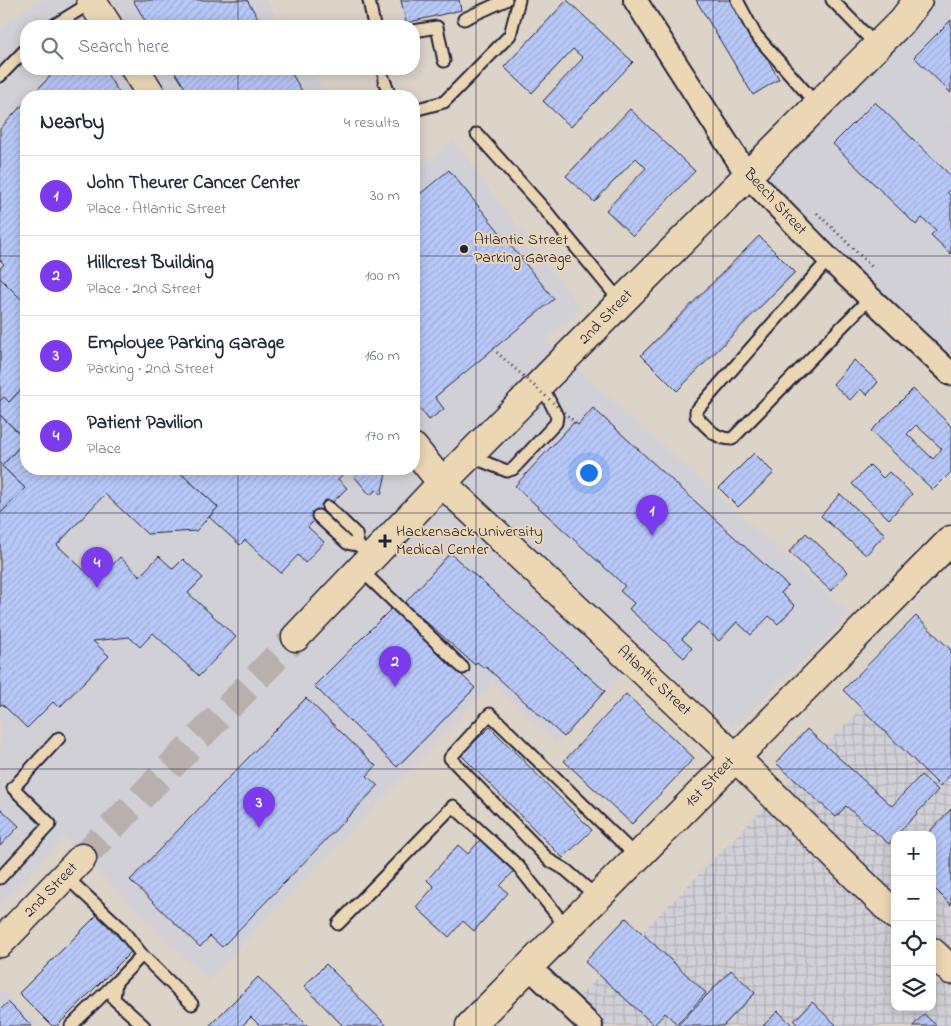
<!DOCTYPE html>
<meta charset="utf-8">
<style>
body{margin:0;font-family:"Indie Flower",sans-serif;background:#f2f2f3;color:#1f2937}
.controls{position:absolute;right:15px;bottom:15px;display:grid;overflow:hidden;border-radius:10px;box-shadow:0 2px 12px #0003}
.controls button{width:45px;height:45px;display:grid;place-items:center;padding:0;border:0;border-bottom:1px solid #e0e1e3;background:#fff;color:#1f2937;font:25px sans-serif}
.you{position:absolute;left:588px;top:472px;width:18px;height:18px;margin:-12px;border:4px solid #fff;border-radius:50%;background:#1a73e8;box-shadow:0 0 0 8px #1a73e833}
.badge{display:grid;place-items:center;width:32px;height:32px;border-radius:50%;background:#7c3aed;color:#fff;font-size:16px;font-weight:700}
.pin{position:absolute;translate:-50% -41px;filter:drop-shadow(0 1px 2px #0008)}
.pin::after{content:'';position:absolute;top:26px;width:18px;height:15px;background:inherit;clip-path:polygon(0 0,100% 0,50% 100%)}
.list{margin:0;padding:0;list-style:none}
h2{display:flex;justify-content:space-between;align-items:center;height:65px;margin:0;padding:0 20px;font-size:21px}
h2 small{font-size:16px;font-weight:400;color:#747a83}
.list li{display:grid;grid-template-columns:32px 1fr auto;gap:15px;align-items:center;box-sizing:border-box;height:80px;padding:0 20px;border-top:1px solid #e0e1e3}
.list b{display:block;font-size:19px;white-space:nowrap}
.list p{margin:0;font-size:16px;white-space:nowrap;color:#747a83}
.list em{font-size:16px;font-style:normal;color:#747a83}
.icon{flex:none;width:28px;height:28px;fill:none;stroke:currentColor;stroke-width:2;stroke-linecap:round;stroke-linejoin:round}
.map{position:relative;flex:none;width:951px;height:1026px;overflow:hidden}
.search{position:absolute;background:#fff;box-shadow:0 2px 12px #0003;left:20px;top:20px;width:400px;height:55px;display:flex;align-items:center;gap:12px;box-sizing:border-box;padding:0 18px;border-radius:20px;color:#747a83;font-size:19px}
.panel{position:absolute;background:#fff;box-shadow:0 2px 12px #0003;left:20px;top:90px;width:400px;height:385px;border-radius:20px}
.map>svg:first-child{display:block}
.built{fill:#d1d0d7}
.industrial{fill:url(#industrial-grid);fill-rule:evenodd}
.building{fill:url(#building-hatch);stroke:#22223b;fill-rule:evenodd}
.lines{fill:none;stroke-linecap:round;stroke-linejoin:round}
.tertiary-tunnel{stroke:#b7b0ad;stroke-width:28;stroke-dasharray:28 14;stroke-linecap:butt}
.service-casing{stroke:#22223b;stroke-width:15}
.minor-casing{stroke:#22223b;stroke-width:26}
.tertiary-casing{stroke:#22223b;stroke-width:31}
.path{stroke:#22223b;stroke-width:3;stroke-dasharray:1 4;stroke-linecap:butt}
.service{stroke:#ecd7b5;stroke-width:11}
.minor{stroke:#ecd7b5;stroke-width:22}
.tertiary{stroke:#ecd7b5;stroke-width:28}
.path-bridge{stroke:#22223b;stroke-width:3;stroke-dasharray:1 4;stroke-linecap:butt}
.grid{fill:none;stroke:#22223b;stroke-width:1;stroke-opacity:0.55}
.poi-dot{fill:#22223b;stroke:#ecd7b5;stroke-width:2}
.labels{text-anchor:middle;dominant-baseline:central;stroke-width:4;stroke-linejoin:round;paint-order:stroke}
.street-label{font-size:16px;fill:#22223b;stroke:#ecd7b5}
.poi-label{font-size:16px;fill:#22223b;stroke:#ecd7b5;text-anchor:start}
</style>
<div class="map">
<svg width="951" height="1026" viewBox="0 0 951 1026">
<defs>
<pattern id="industrial-grid" width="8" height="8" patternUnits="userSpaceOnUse" patternTransform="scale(1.25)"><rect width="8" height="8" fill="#d1d0d7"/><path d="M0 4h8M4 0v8" fill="none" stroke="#b3b2b9"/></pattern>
<pattern id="building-hatch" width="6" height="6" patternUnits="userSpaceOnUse" patternTransform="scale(1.25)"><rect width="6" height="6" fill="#b8c9f9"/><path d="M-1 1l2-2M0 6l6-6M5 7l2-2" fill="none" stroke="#9eacd6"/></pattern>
</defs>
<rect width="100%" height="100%" fill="#dcd3c9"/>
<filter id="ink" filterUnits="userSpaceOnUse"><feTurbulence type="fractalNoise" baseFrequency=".02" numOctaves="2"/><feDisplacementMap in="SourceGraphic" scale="10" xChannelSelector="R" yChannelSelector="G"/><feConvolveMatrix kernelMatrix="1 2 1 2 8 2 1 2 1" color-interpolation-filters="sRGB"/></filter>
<g filter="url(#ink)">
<g class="built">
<path d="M39,0H72L83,17L109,0H266L283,26H26V69H309L327,96H26V469H414V172L453,141L580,308L545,340L850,614L732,728L645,650L556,743L493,683L208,980L63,838L0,906V29Z"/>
<path d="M921,0H951V374L748,176Z"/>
<path d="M0,988L40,1026H0Z"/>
</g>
<path class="industrial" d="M933,635L951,651V1026H596L573,1003ZM895,835H932V1007H895Z"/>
<g class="building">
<path d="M133,0H247L263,26H148Z"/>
<path d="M401,0H459L461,10L406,23Z"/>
<path d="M567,0L633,62L571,127L543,101L583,58L573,49L532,93L504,67Z"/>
<path d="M696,0H732L779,79L753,95Z"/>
<path d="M951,20V93L914,57Z"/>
<path d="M57,69H104L121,96H31Z"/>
<path d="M173,69H289L305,96H190Z"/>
<path d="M26,101V304L0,278V268L4,264L0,260V129Z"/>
<path d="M875,102L951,176V188L947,192L951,197V254L931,235L936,230L922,218L916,225L833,144Z"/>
<path d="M630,109L695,171L633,236L606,210L646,168L636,158L594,202L566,176Z"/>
<path d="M449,170L554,299L435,397L444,409L429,420L414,401V199Z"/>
<path d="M759,236L795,272L677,391L641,355Z"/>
<path d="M0,278L26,304V384L9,402L4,397L0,401Z"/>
<path d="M854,360L878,382L867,395L860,389L850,400L833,384Z"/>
<path d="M26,384V440L0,415V401L4,397L9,402Z"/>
<path d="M913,389L951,426V472L933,490L871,431ZM916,425L942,449L933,459L907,434Z"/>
<path d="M593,408L788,586L781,593L795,606L778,624L769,616L751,635L737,622L719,641L698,622L682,639L692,648L684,658L629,609L634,603L620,591L625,586L515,486L574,422L578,425Z"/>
<path d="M0,415L26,440L2,466L25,488L0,514Z"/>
<path d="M26,440V469H176L218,507L196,531L147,534L105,494L57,545L97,582L120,557L140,576L159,556L173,569L183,559L203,578L188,593L236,637L199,676L153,633L140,647L129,637L93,641L109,656L59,708L53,702L27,728L2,704L0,706V514L25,488L2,466Z"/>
<path d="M754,453L774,473L738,507L719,488Z"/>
<path d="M870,465L883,478L889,472L912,494L889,519L852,484Z"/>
<path d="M176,469H348L338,479L347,488L308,527L324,542L305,563L298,555L281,573L245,540L240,545L209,517L218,507Z"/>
<path d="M348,469H387L381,495L376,490L370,495Z"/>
<path d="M840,494L885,534L866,555L821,516Z"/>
<path d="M806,533L848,572L831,591L789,552Z"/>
<path d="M450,553L605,691L564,737L486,667L484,668L477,662L475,665L405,603Z"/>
<path d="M393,607L475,688L397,767L314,686Z"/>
<path d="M916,616L951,650V774L940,786L843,690Z"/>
<path d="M626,694L694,758L632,824L564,761Z"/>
<path d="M306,698L376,766L367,776L378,786L222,947L210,936L200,947L130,880Z"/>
<path d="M490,727L592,830L563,858L461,755Z"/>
<path d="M807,729L892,806L921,775L938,790L897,835H895L889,844L846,806L836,817L776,763Z"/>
<path d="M0,808L19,826L0,846Z"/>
<path d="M951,809V905L932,886V835H926Z"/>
<path d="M481,839L515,870L500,886L508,893L474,931L463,921L449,937L416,907L434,887L427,880L458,845L468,854Z"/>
<path d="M97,915L132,951L57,1026H52L19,993Z"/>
<path d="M626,918L706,993L677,1024L665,1013L654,1025L585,962Z"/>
<path d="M326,964L387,1026H343L304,986Z"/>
<path d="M731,970L755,993L723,1026H677Z"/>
<path d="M258,977L308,1026H260L251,1017L242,1026H209Z"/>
<path d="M8,1002L32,1026H0V1010Z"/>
<path d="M812,1002L837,1026H799L794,1021Z"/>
<path d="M778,1011L793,1026H763Z"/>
<path d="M924,1014L937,1026H913Z"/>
</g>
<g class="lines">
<path class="tertiary-tunnel" d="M82,858L296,637"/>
<defs>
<g id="service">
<path d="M369,0L374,26"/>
<path d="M737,0L755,34L817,105"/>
<path d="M832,0L877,46"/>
<path d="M464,19L506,0"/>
<path d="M53,26L92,2"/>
<path d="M414,31L437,27L444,61"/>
<path d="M383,69V72"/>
<path d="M0,76L26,49"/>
<path d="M384,80L390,96"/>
<path d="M414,110L444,102L510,35L519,0"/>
<path d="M477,134L546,211L621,302"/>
<path d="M829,259L696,411V416C708,428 715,439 732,439L870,298"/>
<path d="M469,456L507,471L513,469L556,423L557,416L541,384"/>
<path d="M328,507L356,534L358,545"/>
<path d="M318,516L347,543L358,545L371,557"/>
<path d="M361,570L463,668"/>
<path d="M65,876L120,927L142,955L116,982L114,999L144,1026"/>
<path d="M0,878L50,824L13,788L59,738"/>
<path d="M597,897L566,870L549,860L450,758L490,714L637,857"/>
<path d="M338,924L453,806L518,866L567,928"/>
<path d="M142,955L192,1004"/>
<path d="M71,1026L116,982"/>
</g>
<g id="minor">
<path d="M635,0L748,176L829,259L951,374"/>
<path d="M529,967L591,1026"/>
</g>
<g id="tertiary">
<path d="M91,0L108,26"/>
<path d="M135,69L152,96"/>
<path d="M414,448L442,483L735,757L895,915"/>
<path d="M296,637L442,483L621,302L903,20L918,0"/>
<path d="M0,943L82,858"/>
<path d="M932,952L951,970"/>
<path d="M470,1026L951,540"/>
</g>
</defs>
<use href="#service" class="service-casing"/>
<use href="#minor" class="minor-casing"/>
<use href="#tertiary" class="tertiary-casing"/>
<path class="path" d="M817,213L873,268"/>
<use href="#service" class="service"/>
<use href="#minor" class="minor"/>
<use href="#tertiary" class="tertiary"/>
<path class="path-bridge" d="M493,349L578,425"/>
</g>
</g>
<path class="grid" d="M238,0V26M476,0V1026M713,0V1026M238,69V96M0,256H26M414,256H951M238,469V1026M0,513H951M0,769H951"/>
<g class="poi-dot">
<circle cx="464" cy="249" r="5"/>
<path d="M382.5 533.5h5v5h5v5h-5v5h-5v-5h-5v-5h5z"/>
</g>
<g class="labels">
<g class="street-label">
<text transform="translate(775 202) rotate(47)">Beech Street</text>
<text transform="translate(606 317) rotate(-46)">2nd Street</text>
<text transform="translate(654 681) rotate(43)">Atlantic Street</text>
<text transform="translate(710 782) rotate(-46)">1st Street</text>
<text transform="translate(51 890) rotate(-46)">2nd Street</text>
</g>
<g class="poi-label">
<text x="474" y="240">Atlantic Street<tspan x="474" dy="18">Parking Garage</tspan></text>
<text x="396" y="532">Hackensack University<tspan x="396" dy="18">Medical Center</tspan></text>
</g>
</g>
</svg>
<div class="controls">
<button>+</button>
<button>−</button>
<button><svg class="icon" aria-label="locate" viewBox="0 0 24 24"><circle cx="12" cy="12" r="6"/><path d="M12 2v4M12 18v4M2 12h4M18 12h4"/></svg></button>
<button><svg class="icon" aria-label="layers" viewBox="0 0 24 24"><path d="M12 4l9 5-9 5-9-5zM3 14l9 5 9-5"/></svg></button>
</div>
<div class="you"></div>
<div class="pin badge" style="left:652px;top:536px">1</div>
<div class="pin badge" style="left:395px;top:687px">2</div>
<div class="pin badge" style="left:259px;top:828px">3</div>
<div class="pin badge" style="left:97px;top:588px">4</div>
<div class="search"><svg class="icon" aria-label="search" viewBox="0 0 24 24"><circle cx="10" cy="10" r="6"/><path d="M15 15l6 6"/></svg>Search here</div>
<section class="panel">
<h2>Nearby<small>4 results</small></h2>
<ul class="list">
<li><span class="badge">1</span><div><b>John Theurer Cancer Center</b><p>Place · Atlantic Street</p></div><em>30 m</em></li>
<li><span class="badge">2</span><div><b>Hillcrest Building</b><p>Place · 2nd Street</p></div><em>100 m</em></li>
<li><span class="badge">3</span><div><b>Employee Parking Garage</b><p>Parking · 2nd Street</p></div><em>160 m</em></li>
<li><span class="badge">4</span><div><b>Patient Pavilion</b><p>Place</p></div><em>170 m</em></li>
</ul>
</section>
</div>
